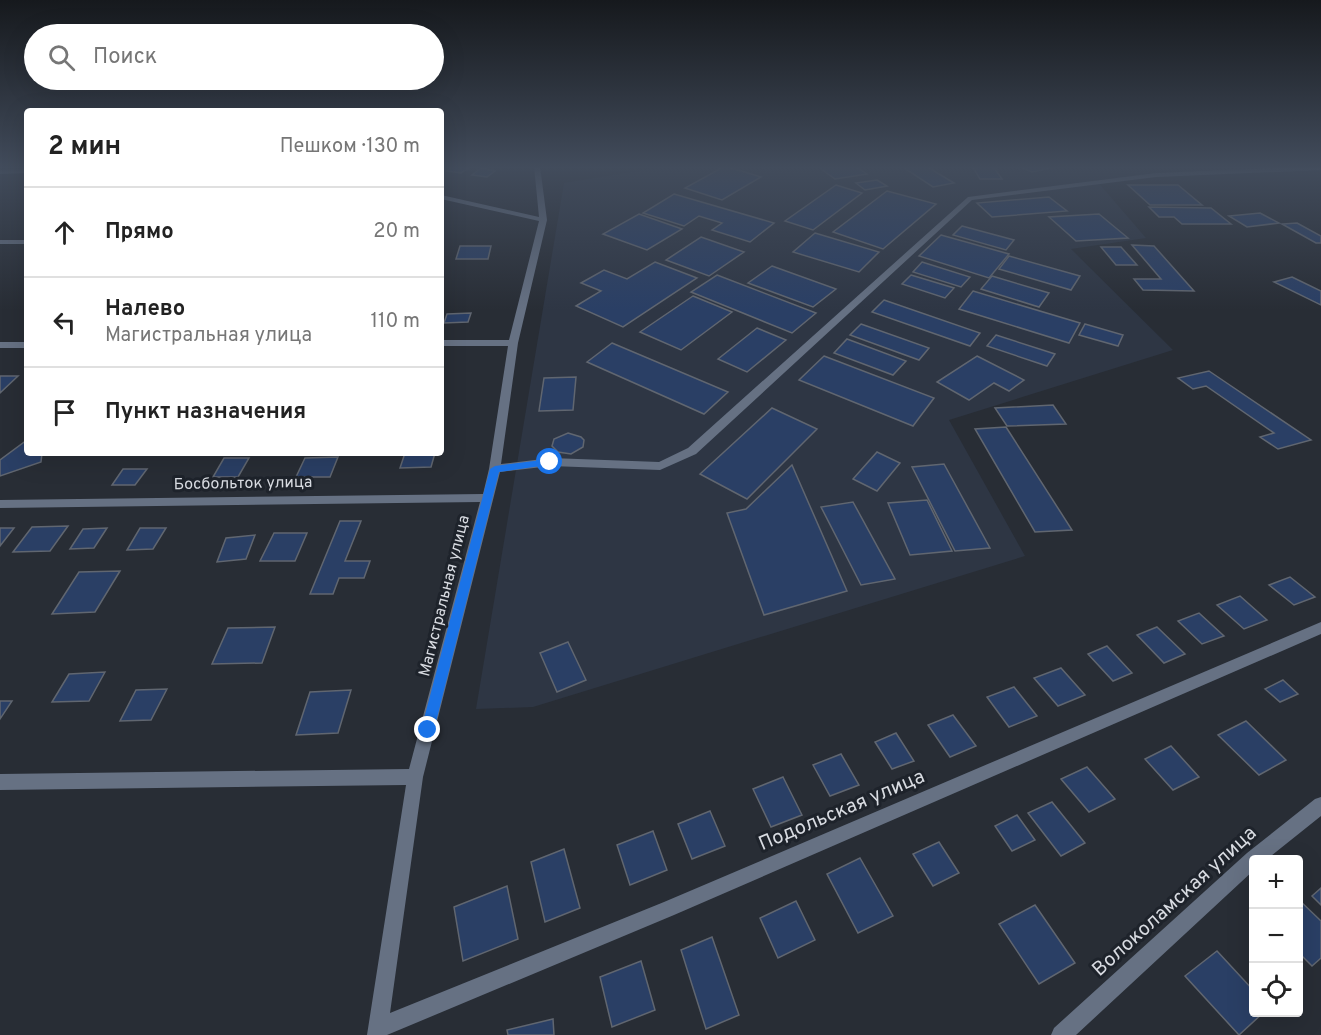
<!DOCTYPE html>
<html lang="ru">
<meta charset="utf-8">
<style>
body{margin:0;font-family:Overpass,sans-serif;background:#f2f2f2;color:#222}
.controls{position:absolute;right:18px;bottom:18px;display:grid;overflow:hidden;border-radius:6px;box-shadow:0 6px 24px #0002}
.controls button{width:54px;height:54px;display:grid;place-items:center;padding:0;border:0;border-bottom:2px solid #e0e0e0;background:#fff;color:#222;font:30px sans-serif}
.stop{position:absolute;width:18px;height:18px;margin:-14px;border:4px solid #1a73e8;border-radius:50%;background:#fff}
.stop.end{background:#1a73e8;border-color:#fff;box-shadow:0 2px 6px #0008}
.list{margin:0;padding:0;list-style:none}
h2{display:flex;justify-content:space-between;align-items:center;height:78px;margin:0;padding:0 24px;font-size:26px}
h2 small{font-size:20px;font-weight:400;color:#767676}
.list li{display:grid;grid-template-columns:39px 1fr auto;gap:18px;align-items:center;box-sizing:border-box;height:90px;padding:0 24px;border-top:2px solid #e0e0e0}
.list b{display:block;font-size:22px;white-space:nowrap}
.list p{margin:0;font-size:20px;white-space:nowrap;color:#767676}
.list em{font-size:20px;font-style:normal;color:#767676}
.icon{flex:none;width:33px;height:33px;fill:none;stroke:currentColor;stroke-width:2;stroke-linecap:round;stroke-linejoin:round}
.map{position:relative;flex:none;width:1321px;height:1035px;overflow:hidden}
.search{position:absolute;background:#fff;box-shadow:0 6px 24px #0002;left:24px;top:24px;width:420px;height:66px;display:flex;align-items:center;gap:15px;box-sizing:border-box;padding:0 21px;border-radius:33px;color:#767676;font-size:22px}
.panel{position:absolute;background:#fff;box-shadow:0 6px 24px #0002;left:24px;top:108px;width:420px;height:348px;border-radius:6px}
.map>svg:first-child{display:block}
.built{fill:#2e3644}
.building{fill:#2a3f65;stroke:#606670;stroke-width:1.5}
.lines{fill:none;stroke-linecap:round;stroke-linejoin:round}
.street{fill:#667183;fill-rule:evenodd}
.route{fill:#1a73e8}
.labels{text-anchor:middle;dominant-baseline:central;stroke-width:6;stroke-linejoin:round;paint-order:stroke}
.street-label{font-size:16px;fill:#d8dbe1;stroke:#1e232b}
.near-street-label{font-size:20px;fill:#d8dbe1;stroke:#1e232b}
</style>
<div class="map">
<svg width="1321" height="1035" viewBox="0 0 1321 1035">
<rect width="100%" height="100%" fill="#282d35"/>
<path class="built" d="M668,166H1321V169L1096,180L1146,238L1071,249L1173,350L949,420L1025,556L533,707L476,709L564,183Z"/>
<g class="building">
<path d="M454,166H472L461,173L447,171Z"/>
<path d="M725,166L761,177L722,200L685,188Z"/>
<path d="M817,166H855L867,174L835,179Z"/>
<path d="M901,166H926L954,183L933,187Z"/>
<path d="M972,166H993L1002,179H980Z"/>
<path d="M1018,166H1060L1032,172Z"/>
<path d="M481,168L495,171L487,177L472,175Z"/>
<path d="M877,180L887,186L865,190L856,183Z"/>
<path d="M836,185L862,193L813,230L785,221Z"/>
<path d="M1128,185H1178L1202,205H1150Z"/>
<path d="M887,191L936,204L883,249L833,232Z"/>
<path d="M674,194L774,223L750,242L712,230L722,223L699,216L684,226L643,213Z"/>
<path d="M1049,197L1067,211L992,217L977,203Z"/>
<path d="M1149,207L1211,208L1231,224H1182L1174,217H1159Z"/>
<path d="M1260,213L1279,223L1247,227L1229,216Z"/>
<path d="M639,214L682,229L647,250L603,234Z"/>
<path d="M1099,214L1128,238L1076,241L1049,217Z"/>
<path d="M1297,223L1321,236V243H1316L1282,224Z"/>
<path d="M962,226L1014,240L1006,250L953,235Z"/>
<path d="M815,233L879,252L859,272L793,252Z"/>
<path d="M941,235L1009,254L989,278L919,256Z"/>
<path d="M701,237L744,252L709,276L666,260Z"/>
<path d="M1132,245L1154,246L1194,291L1143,290L1134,279H1161Z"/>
<path d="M460,246H491L488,259H456Z"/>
<path d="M1101,247H1121L1137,265H1116Z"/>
<path d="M1009,256L1080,276L1071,290L999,269Z"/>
<path d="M655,262L697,278L623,327L576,306L601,291L581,283L604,270L627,279Z"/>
<path d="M922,262L970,277L961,287L913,272Z"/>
<path d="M772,266L836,289L813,307L748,283Z"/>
<path d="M717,275L816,313L792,333L691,292Z"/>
<path d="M911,275L954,288L945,298L902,284Z"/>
<path d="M992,276L1049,293L1039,307L981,289Z"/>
<path d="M1292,277L1321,291V305L1274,282Z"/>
<path d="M973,291L1080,323L1069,343L959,309Z"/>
<path d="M693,296L732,312L681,350L640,332Z"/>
<path d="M884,300L980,333L970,346L872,312Z"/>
<path d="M471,313L468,322L444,323L447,314Z"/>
<path d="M861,324L929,348L919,360L850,335Z"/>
<path d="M1085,324L1123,335L1118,346L1079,335Z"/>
<path d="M757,328L786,340L747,372L718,359Z"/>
<path d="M996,335L1055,354L1047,366L987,346Z"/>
<path d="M847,339L906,361L893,375L834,353Z"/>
<path d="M612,343L728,392L704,414L587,362Z"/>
<path d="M824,356L934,398L913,426L799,380Z"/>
<path d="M977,356L1024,380L1009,391L994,383L969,400L937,382Z"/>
<path d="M1209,371L1311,440L1278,449L1260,437L1274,433L1206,386L1193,389L1178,378Z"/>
<path d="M0,376H18L0,393Z"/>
<path d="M576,377L573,410L539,411L544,378Z"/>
<path d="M1053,405L1066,424L1007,426L995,408Z"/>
<path d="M772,408L817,429L747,499L700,474Z"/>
<path d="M1006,427L1072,530L1035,532L975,429Z"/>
<path d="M568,433L581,437L584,440L583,447L571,454L558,452L552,446L554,439Z"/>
<path d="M27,440V453H42L41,462L0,476V460Z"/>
<path d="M877,452L900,463L877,491L853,479Z"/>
<path d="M405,453H435L431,467L400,468Z"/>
<path d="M338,457L330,477H296L305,458Z"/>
<path d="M224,458H249L238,477H213Z"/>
<path d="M944,464L990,548L955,551L912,467Z"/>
<path d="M792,465L847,591L764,615L727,513L746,509Z"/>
<path d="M123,469H147L135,485H112Z"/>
<path d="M927,500L952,551L910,555L888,503Z"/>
<path d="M853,502L895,579L861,585L821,507Z"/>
<path d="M340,521H361L345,561H370L364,578H339L333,594H310Z"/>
<path d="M68,526L50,551L13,552L32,527Z"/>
<path d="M0,528H14L0,546Z"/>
<path d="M107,528L94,548L70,549L83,529Z"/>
<path d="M140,528H166L153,549L127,550Z"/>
<path d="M274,533H307L295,561H260Z"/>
<path d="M255,535L246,559L217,562L226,538Z"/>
<path d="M120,571L95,612L52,614L79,572Z"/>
<path d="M1290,577L1315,597L1294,605L1269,585Z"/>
<path d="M1240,596L1267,620L1244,629L1217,605Z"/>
<path d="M1199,613L1224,636L1202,644L1178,621Z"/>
<path d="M275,627L262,663L212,664L228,628Z"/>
<path d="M1157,627L1185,654L1164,663L1137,635Z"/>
<path d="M568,642L586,680L557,692L540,653Z"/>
<path d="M1107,646L1132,673L1113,681L1088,654Z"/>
<path d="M1061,668L1085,695L1058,706L1034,678Z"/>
<path d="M105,672L89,701L52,702L69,674Z"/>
<path d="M1283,680L1298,694L1280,702L1265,689Z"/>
<path d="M1014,687L1037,716L1009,727L987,697Z"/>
<path d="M167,689L151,720L120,721L136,690Z"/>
<path d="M351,690L338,733L296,735L310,692Z"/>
<path d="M0,701H12L0,719Z"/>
<path d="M953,715L976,746L950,757L928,725Z"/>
<path d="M1246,721L1286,760L1259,775L1218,735Z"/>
<path d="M896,733L914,761L892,769L875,742Z"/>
<path d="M1171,746L1199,777L1173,790L1145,759Z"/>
<path d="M841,754L859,785L830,796L813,765Z"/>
<path d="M1087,767L1115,799L1089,812L1061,779Z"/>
<path d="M783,777L802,815L771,827L753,789Z"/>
<path d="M1052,802L1085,843L1061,856L1028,813Z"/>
<path d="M710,811L725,846L692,859L678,824Z"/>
<path d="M1017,815L1035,840L1012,851L995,826Z"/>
<path d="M653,831L667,870L630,885L617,845Z"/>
<path d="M939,842L959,873L933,886L913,854Z"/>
<path d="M564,849L580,908L545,922L531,862Z"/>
<path d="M860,858L893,916L858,933L827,874Z"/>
<path d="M507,886L518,939L463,961L454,907Z"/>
<path d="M1321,888V905L1312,896Z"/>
<path d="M1298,899L1321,921V958L1312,966L1298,952Z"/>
<path d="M796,901L815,940L778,958L760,918Z"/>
<path d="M1035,905L1075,963L1039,984L999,924Z"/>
<path d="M712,937L739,1015L706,1029L681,950Z"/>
<path d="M1217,951L1254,991V1012H1264L1239,1035L1185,976Z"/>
<path d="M641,961L655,1010L612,1027L600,977Z"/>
<path d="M553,1019L554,1035H508L507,1030Z"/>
</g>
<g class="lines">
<g class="street">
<path d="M534,166H540L547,220L518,343L501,464L551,458L659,462L688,448L968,197L1156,173L1321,166V170L1156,177L972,200L696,454L660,470L551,466L500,472L423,777L390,1013L664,902L1321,622V634L674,915L387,1035H367L406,785L0,790V774L409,769L480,502L0,508V500L483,494L489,469L508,346H441V340H509L539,221L441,199V195L539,217Z"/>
<path d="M27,169V173L0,174V170Z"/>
<rect x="0" y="240" width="27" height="4"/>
<rect x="0" y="342" width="27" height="6"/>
<path d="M1321,797V816L1266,860H1254V870L1076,1035H1051L1054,1028L1247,853L1315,799Z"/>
</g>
</g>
<linearGradient id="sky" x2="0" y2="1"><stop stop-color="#16191d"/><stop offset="0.54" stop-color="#424c5c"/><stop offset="1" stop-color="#424c5c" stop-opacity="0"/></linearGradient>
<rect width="1321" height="310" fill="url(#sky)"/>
<path class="route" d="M550,459L554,460V464L499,472L434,730L428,736L423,734L421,730L490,469L495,466Z"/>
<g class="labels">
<g class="street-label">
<text transform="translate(243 484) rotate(-1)">Босбольток улица</text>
<text transform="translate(445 596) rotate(-76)">Магистральная улица</text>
</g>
<g class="near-street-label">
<text transform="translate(842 811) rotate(-23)">Подольская улица</text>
<text transform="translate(1175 902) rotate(-42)">Волоколамская улица</text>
</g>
</g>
</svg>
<div class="controls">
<button>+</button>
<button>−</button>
<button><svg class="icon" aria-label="locate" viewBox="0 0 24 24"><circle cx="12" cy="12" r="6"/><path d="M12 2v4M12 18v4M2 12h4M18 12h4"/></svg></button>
</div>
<div class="stop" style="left:550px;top:462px"></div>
<div class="stop end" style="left:428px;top:730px"></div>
<div class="search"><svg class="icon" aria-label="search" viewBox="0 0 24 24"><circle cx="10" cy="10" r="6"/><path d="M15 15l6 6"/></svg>Поиск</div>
<section class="panel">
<h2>2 мин<small>Пешком · 130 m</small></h2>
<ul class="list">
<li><svg class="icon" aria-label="ahead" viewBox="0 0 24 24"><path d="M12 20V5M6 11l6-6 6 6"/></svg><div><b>Прямо</b></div><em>20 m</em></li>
<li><svg class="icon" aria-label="left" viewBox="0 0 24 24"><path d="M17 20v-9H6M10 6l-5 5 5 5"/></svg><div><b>Налево</b><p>Магистральная улица</p></div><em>110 m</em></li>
<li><svg class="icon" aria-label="arrive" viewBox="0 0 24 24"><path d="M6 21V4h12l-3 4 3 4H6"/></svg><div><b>Пункт назначения</b></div></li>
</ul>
</section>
</div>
